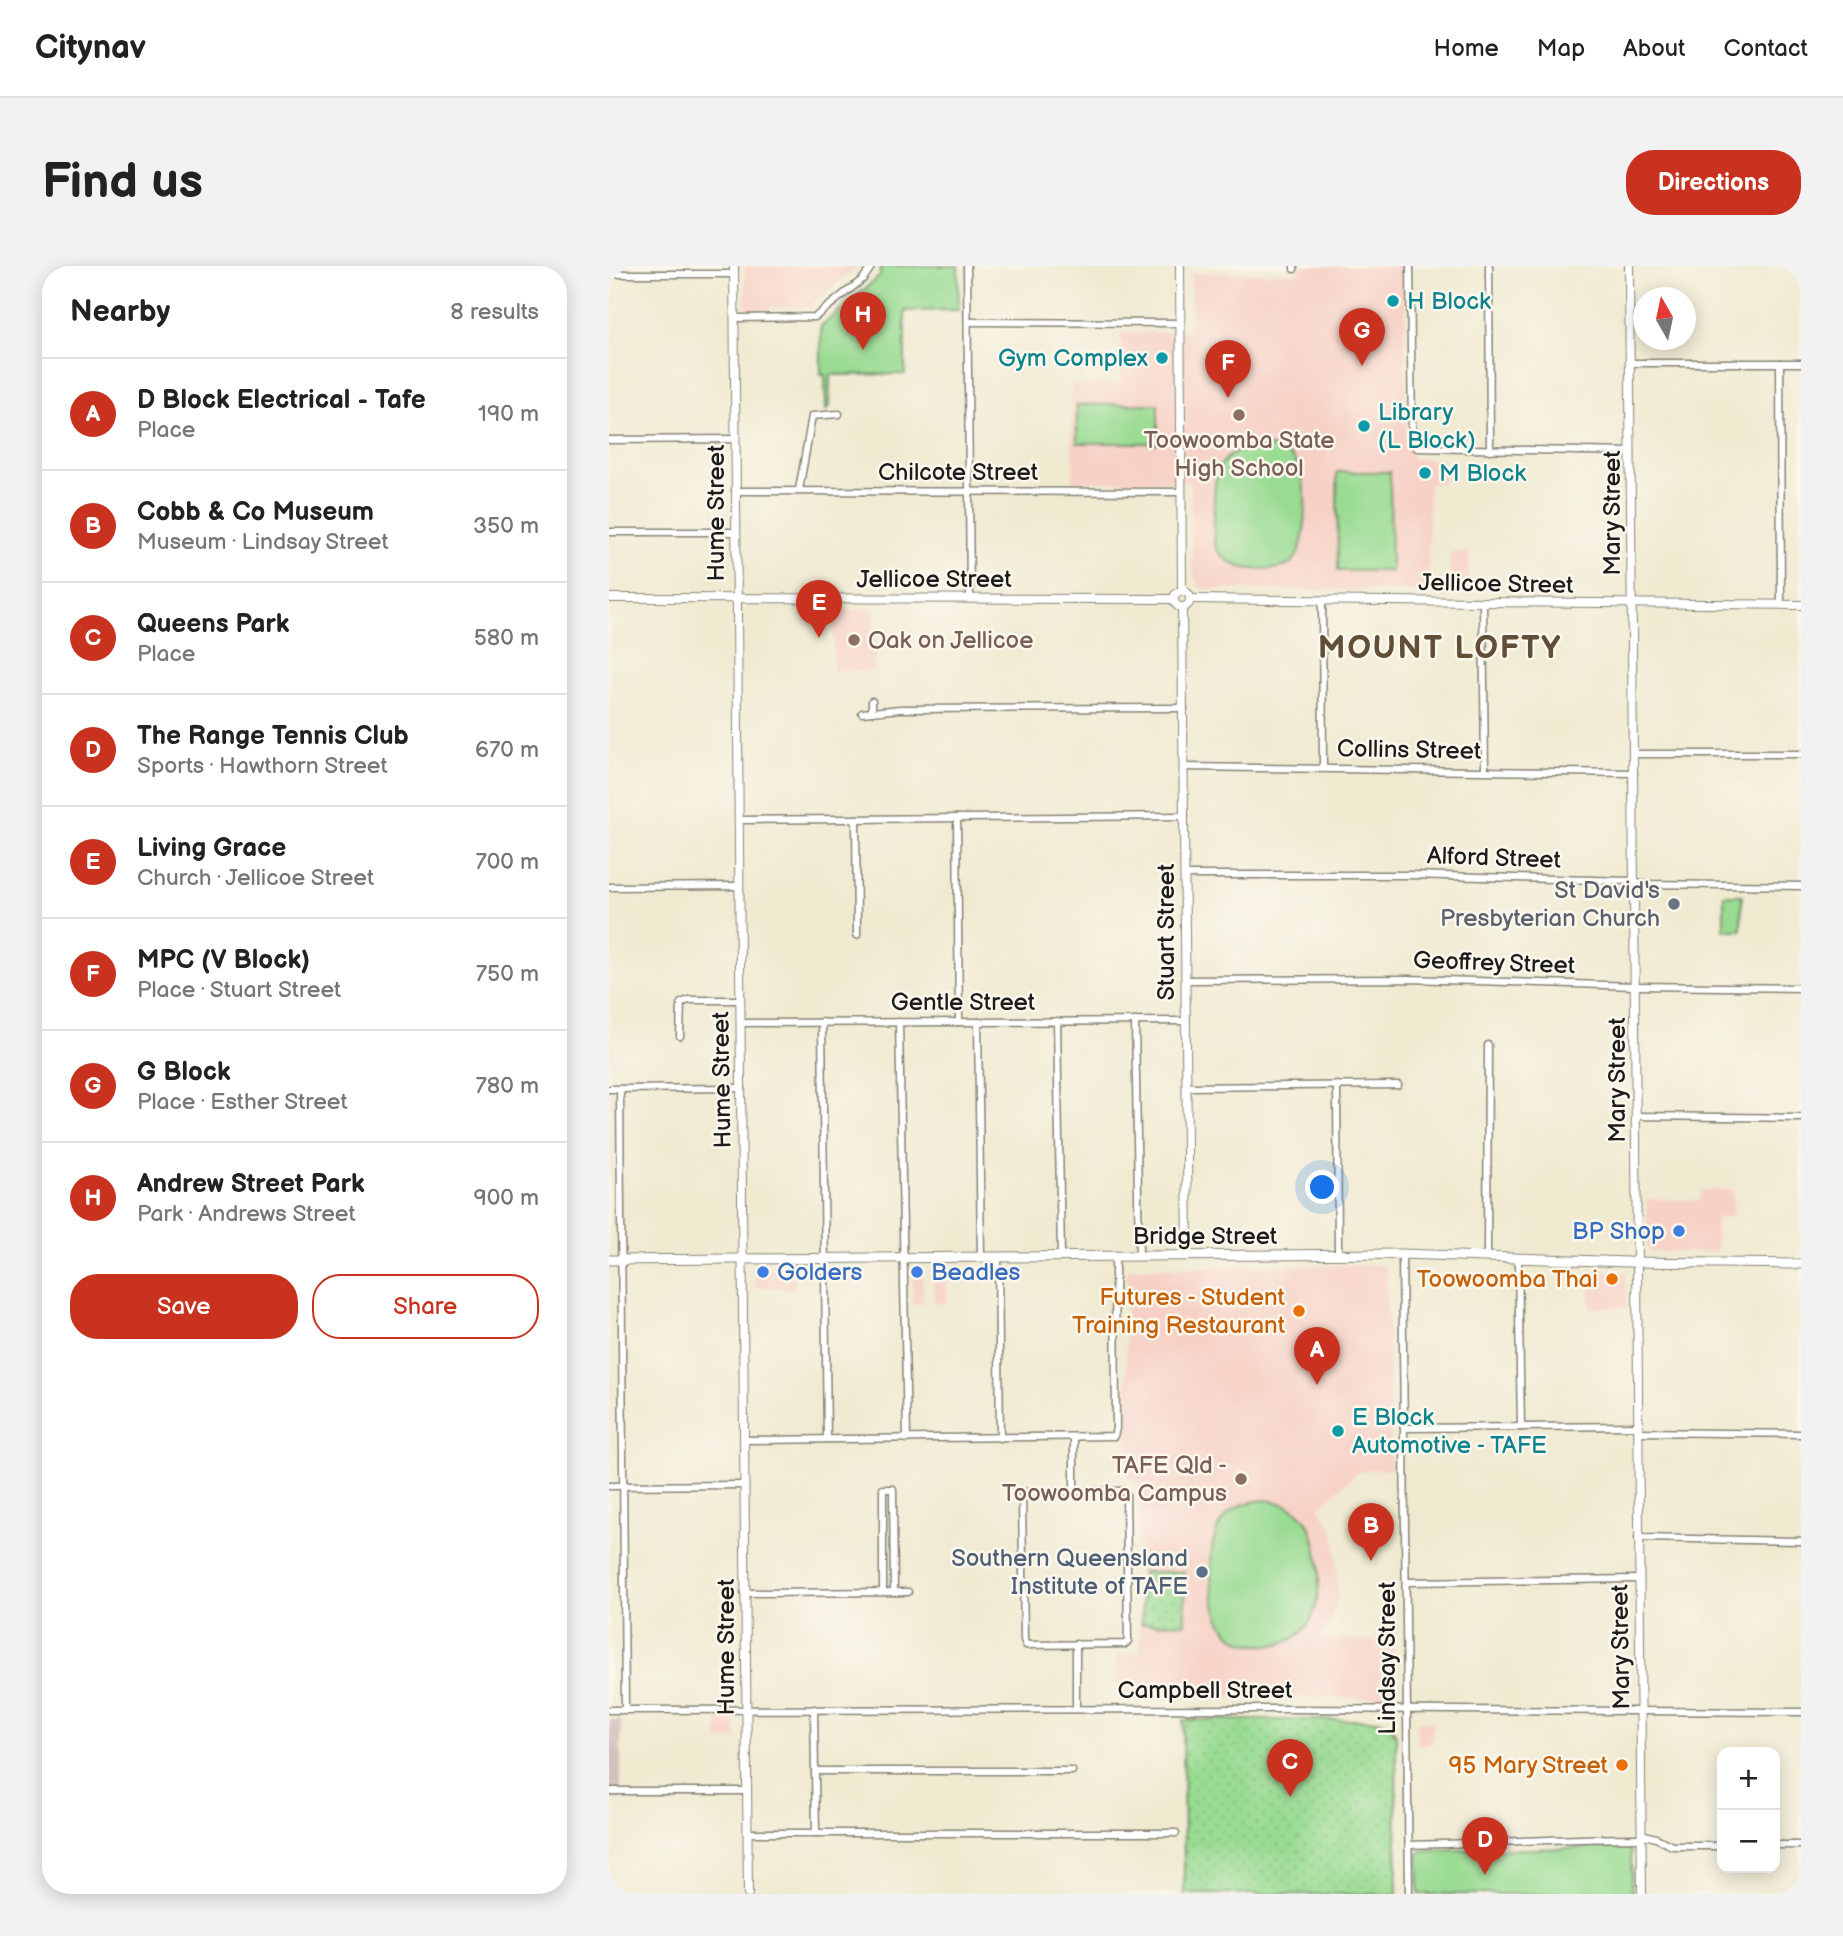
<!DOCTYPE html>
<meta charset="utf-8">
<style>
body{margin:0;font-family:"Balsamiq Sans",sans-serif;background:#f2f2f2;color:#222}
.controls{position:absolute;right:21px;bottom:21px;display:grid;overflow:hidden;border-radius:14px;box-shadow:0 4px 18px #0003}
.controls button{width:63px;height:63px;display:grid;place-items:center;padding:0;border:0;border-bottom:2px solid #e0e0e0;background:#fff;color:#222;font:35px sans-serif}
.compass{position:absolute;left:1024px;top:21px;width:63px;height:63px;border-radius:50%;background:#fff;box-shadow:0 4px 18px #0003;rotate:351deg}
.you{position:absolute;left:714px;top:922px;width:24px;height:24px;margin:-18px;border:5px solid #fff;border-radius:50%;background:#1a73e8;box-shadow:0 0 0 10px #1a73e833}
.badge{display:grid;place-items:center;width:46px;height:46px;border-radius:50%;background:#c8321e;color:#fff;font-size:23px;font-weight:700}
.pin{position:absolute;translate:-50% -58px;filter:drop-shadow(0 2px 4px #0008)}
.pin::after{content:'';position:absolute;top:37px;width:24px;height:21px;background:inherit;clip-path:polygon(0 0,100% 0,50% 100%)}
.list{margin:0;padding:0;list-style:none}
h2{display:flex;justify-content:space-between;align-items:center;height:91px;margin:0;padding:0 28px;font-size:30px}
h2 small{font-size:23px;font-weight:400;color:#767676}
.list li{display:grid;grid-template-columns:46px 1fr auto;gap:21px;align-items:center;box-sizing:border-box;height:112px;padding:0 28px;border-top:2px solid #e0e0e0}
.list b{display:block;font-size:26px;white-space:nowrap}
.list p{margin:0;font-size:23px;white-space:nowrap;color:#767676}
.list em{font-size:23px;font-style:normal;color:#767676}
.actions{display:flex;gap:14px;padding:21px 28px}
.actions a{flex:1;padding:16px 0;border:2px solid #c8321e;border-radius:28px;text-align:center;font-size:24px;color:#c8321e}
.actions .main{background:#c8321e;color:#fff}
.map{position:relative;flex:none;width:1192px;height:1628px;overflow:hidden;border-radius:28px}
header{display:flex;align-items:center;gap:42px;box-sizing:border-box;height:98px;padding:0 35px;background:#fff;border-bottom:2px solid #e0e0e0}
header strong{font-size:33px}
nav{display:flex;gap:38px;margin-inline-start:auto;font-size:24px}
.intro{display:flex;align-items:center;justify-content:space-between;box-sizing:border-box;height:168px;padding:0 42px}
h1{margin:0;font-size:49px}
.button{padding:18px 32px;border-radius:28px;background:#c8321e;color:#fff;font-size:24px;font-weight:700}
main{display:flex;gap:42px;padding:0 42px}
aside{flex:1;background:#fff;border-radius:28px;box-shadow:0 4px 18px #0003}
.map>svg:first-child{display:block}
.built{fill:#f7d1c6}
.industrial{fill:#d2bfbf}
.green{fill:#99db92;stroke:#5a7c57;stroke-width:2}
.garden{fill:url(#garden-dots);stroke:#5a7c57;stroke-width:2}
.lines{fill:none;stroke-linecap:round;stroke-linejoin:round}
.minor-casing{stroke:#868376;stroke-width:9}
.tertiary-casing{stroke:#868376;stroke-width:10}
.secondary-casing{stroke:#868376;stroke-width:11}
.minor{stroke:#fff;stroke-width:6}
.tertiary{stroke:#fff;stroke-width:8}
.secondary{stroke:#fff;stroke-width:9}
.culture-dot{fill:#0f9aa8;stroke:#fbf7ec;stroke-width:2.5}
.education-dot{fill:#8d6e63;stroke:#fbf7ec;stroke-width:2.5}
.worship-dot{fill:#6b7280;stroke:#fbf7ec;stroke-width:2.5}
.shop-dot{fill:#3f7fe0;stroke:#fbf7ec;stroke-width:2.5}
.food-dot{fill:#e8710a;stroke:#fbf7ec;stroke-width:2.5}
.service-dot{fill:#5c6f8a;stroke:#fbf7ec;stroke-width:2.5}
.labels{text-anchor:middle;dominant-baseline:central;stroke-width:5;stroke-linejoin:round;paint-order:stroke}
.culture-label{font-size:24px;fill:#0d838f;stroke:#fbf7ec;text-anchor:start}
.education-label{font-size:24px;fill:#785e54;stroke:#fbf7ec}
.street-label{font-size:24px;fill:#1c1c1c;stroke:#fbf7ec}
.worship-label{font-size:24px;fill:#5b616d;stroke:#fbf7ec;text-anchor:end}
.shop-label{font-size:24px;fill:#366cbe;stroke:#fbf7ec;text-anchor:start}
.food-label{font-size:24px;fill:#c56008;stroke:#fbf7ec;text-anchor:end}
.service-label{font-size:24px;fill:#4e5e75;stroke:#fbf7ec;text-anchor:end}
.district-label{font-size:32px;font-weight:bold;letter-spacing:2px;fill:#604e37;stroke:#fbf7ec}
</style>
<header>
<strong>Citynav</strong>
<nav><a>Home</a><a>Map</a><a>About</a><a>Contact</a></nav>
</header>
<div class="intro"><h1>Find us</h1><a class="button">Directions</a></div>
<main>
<aside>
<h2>Nearby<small>8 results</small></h2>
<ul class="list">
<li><span class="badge">A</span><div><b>D Block Electrical - Tafe</b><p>Place</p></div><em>190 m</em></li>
<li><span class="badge">B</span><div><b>Cobb &amp; Co Museum</b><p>Museum · Lindsay Street</p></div><em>350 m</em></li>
<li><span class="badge">C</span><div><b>Queens Park</b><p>Place</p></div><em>580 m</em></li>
<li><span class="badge">D</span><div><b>The Range Tennis Club</b><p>Sports · Hawthorn Street</p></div><em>670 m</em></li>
<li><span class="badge">E</span><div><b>Living Grace</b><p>Church · Jellicoe Street</p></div><em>700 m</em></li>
<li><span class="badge">F</span><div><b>MPC (V Block)</b><p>Place · Stuart Street</p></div><em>750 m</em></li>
<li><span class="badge">G</span><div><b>G Block</b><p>Place · Esther Street</p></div><em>780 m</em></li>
<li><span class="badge">H</span><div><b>Andrew Street Park</b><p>Park · Andrews Street</p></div><em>900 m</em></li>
</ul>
<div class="actions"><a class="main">Save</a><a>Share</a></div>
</aside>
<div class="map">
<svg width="1192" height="1628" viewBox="0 0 1192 1628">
<defs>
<pattern id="garden-dots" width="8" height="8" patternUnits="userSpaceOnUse" patternTransform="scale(1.75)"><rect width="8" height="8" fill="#99db92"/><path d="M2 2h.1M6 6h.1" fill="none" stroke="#83bb7d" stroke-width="1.8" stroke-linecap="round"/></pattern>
</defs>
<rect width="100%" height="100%" fill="#fbf7ec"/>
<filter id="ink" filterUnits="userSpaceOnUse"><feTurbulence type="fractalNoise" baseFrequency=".0143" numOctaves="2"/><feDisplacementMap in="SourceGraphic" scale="14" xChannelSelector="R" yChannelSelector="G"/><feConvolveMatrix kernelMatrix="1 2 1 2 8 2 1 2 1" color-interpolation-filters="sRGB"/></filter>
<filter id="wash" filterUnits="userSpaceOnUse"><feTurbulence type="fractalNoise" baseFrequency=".00686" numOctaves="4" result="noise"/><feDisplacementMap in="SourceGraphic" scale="28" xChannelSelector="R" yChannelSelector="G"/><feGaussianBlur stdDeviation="1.57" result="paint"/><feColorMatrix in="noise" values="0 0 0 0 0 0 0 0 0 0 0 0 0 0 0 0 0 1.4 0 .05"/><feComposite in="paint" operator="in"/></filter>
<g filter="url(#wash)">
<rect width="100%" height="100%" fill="#f0ead1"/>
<g class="built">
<path d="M136,0H249L199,41H161V44L141,45L136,41Z"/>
<path d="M690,0H796L797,179L804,193H834V217L820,218L819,325L592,323L583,304L582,216L464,215L462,119L511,118L512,67L581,66L582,7H690Z"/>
<path d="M841,286H860V326L842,325Z"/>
<path d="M224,343H265L266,405L224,404Z"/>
<path d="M1092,924H1123L1124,951L1107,952V986H1043L1038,981V933L1091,934Z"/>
<path d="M777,999L782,1203L758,1204L749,1206L710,1241L722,1259L726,1273L729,1326L723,1353L710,1373L785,1375L786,1421L784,1426L780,1429L764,1432L507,1431V1389L531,1388L529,1216L518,1210L517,1007L521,1002Z"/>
<path d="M303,1002H313L314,1037L303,1038Z"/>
<path d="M325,1002H337L338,1037H325Z"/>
<path d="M145,1003H185V1023L145,1021Z"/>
<path d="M981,1005L1017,1007L1018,1041L981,1042Z"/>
<path d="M109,1451H126L127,1473H109Z"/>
<path d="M808,1455H824L823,1478H808Z"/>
</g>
<rect class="industrial" x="0" y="1454" width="12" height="79"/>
<g class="green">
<path d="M272,0H349L350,44L296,45V108L221,109L220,142L217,144L216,109H212V60L271,10Z"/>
<path d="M549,138V177H468V139Z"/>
<path d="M651,180C667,181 680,184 688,198C700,216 701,289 679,299C669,304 657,303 646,303C629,303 615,295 606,280C604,265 605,250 605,235C605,199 614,185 651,180Z"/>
<path d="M728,206H781L782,305H729Z"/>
<path d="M1115,629H1133L1132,664H1115Z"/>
<path d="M655,1234C699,1238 708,1266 710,1305C711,1340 703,1377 659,1379C612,1382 603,1343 602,1305C601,1266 612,1238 655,1234Z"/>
<path d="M1018,1581L1022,1586L1023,1628H810L809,1589L813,1585Z"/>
</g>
<g class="garden">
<path d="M533,1306H576V1357L533,1358Z"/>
<path d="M574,1454H768C779,1456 784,1460 787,1471L788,1628H575Z"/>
</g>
</g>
<g filter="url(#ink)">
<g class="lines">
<defs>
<g id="minor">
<path d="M358,0L361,332"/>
<path d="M801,0L803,170L804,177L808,182L1022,186"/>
<path d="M880,0L881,184"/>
<path d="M685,3V0"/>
<path d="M0,8H125"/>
<path d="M126,52L206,51L254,13L263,0"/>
<path d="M359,56L570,57"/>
<path d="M1021,97H1192"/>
<path d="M1171,97L1172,338"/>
<path d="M0,174L126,173"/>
<path d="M190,224L203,150L230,148"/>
<path d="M126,225L572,226"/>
<path d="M0,266H126"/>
<path d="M713,335L714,502"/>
<path d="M874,337L876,504"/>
<path d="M263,435V446"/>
<path d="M253,447L291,443L575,442"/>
<path d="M1025,488H1192"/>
<path d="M575,501L1025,507"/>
<path d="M348,552L350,756"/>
<path d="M247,553L248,669"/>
<path d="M130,554L576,550"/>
<path d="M576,609H801L1021,615L1032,618L1192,620"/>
<path d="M0,621L130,620"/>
<path d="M577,714L799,713L1027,720L1192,722"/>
<path d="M448,755L452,991"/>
<path d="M526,755L530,990"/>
<path d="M213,756L218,1173"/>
<path d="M290,756L298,1173"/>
<path d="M369,756L372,991"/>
<path d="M132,757L577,755"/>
<path d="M71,770L72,737L80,734H131"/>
<path d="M728,819L729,988"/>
<path d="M578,821L789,819"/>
<path d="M0,823L133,822"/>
<path d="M11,823L16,1444"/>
<path d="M1028,850L1192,852"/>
<path d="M793,988L800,1628"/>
<path d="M878,990L879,779"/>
<path d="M389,991L391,1172"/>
<path d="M909,992L912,1161"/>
<path d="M795,1162L1029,1160"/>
<path d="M1029,1166L1192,1168"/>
<path d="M465,1172V1225"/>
<path d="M135,1174L505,1170L507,1162L506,990"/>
<path d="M0,1220L135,1219"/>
<path d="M515,1225L517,1228L519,1375L516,1378L417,1379L415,1374L413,1229L418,1226Z"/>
<path d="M1029,1272L1192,1275"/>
<path d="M797,1316L1030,1313"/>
<path d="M274,1326V1223H284L285,1326"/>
<path d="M135,1327L299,1326"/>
<path d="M467,1378V1443"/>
<path d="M205,1443L207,1567"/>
<path d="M0,1444L681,1443L1192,1446"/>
<path d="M206,1505H463"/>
<path d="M0,1525H137"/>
<path d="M138,1567H567"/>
<path d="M1032,1568L1047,1572L1063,1580H1113"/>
<path d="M800,1579C877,1577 955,1572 1032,1572"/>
<path d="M1166,1579H1192"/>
</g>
<g id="tertiary">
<path d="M125,0L139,1628"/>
<path d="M571,0L573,325"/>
<path d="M1020,0L1033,1628"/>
<circle cx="573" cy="333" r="8"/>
<path d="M0,332L565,333"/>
<path d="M581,333L1192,339"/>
<path d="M573,341L579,990"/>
</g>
<path id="secondary" d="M0,994L793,988L1019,996L1192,998"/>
</defs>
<use href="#minor" class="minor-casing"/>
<use href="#tertiary" class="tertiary-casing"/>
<use href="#secondary" class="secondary-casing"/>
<use href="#minor" class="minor"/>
<use href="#tertiary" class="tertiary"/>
<use href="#secondary" class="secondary"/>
</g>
</g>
<g class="culture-dot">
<circle cx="784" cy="35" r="7"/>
<circle cx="553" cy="92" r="7"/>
<circle cx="755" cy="160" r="7"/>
<circle cx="816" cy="207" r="7"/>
<circle cx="729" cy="1165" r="7"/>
</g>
<g class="education-dot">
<circle cx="630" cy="149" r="7"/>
<circle cx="245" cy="374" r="7"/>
<circle cx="632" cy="1213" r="7"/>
</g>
<circle class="worship-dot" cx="1065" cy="638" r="7"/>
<g class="shop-dot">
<circle cx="1070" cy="965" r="7"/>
<circle cx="154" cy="1006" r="7"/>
<circle cx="308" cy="1006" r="7"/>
</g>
<g class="food-dot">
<circle cx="1003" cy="1013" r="7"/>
<circle cx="690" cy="1045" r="7"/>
<circle cx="1013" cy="1499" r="7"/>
</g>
<circle class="service-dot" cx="593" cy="1306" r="7"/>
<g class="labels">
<g class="culture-label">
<text x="798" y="35">H Block</text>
<text x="539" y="92" text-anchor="end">Gym Complex</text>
<text x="769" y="146">Library<tspan x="769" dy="28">(L Block)</tspan></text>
<text x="830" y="207">M Block</text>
<text x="743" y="1151">E Block<tspan x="743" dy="28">Automotive - TAFE</tspan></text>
</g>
<g class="education-label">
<text x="630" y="174">Toowoomba State<tspan x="630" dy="28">High School</tspan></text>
<text x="259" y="374" text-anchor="start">Oak on Jellicoe</text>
<text x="618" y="1199" text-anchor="end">TAFE Qld -<tspan x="618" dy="28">Toowoomba Campus</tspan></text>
</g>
<g class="street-label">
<text x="349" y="206">Chilcote Street</text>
<text transform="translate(107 247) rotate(-90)">Hume Street</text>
<text transform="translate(1003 247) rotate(-90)">Mary Street</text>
<text x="325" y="313">Jellicoe Street</text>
<text transform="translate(887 318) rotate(1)">Jellicoe Street</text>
<text transform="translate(800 484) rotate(1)">Collins Street</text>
<text transform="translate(885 592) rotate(2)">Alford Street</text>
<text transform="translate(557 666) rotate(-90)">Stuart Street</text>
<text transform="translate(885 697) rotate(2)">Geoffrey Street</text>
<text x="354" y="736">Gentle Street</text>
<text transform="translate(113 814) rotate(-91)">Hume Street</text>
<text transform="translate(1008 814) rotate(-90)">Mary Street</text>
<text x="596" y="970">Bridge Street</text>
<text transform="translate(117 1381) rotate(-90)">Hume Street</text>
<text transform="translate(1012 1381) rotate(-91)">Mary Street</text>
<text transform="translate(778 1392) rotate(-90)">Lindsay Street</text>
<text x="596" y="1424">Campbell Street</text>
</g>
<g class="worship-label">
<text x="1051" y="624">St David's<tspan x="1051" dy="28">Presbyterian Church</tspan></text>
</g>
<g class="shop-label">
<text x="1056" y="965" text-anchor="end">BP Shop</text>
<text x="168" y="1006">Golders</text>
<text x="322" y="1006">Beadles</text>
</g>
<g class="food-label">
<text x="989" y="1013">Toowoomba Thai</text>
<text x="676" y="1031">Futures - Student<tspan x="676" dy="28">Training Restaurant</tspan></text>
<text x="999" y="1499">95 Mary Street</text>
</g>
<g class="service-label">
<text x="579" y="1292">Southern Queensland<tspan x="579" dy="28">Institute of TAFE</tspan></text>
</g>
<g class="district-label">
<text x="831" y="382">MOUNT LOFTY</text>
</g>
</g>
</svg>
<div class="controls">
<button>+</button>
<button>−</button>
</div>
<svg class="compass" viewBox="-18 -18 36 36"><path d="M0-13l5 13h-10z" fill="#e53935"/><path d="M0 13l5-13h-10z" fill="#767676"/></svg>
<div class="you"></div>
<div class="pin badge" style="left:708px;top:1119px">A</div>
<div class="pin badge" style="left:762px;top:1295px">B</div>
<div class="pin badge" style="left:681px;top:1531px">C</div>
<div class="pin badge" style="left:876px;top:1609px">D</div>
<div class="pin badge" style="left:210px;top:372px">E</div>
<div class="pin badge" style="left:619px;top:132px">F</div>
<div class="pin badge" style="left:753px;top:100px">G</div>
<div class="pin badge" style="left:254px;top:84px">H</div>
</div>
</main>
